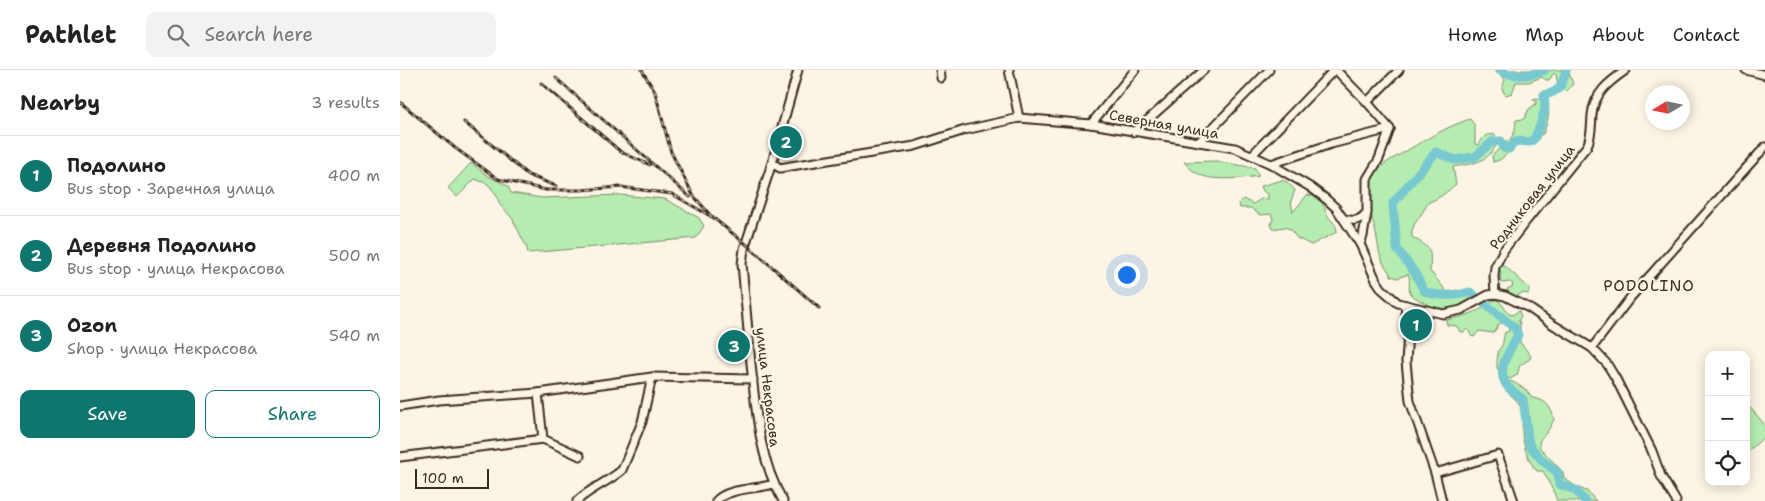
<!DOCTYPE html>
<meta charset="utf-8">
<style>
body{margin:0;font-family:"Shantell Sans",sans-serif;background:#f2f2f2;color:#222}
.controls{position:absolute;right:15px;bottom:15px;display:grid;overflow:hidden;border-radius:10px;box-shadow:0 2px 12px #0003}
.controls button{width:45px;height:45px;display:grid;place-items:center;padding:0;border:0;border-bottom:1px solid #e0e0e0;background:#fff;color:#222;font:25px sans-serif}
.compass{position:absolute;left:1245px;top:15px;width:45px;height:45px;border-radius:50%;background:#fff;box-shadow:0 2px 12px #0003;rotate:260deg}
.scale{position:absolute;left:15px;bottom:12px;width:74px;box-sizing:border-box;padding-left:5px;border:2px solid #3b2a1e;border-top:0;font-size:14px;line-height:18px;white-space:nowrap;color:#3b2a1e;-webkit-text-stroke:4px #fcf5e5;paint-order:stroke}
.you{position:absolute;left:726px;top:204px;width:18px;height:18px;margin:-12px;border:4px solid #fff;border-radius:50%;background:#1a73e8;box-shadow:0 0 0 8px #1a73e833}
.badge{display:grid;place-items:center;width:32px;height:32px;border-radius:50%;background:#0f766e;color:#fff;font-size:16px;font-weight:700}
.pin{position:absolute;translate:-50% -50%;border:2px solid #fff;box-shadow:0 1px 5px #0006}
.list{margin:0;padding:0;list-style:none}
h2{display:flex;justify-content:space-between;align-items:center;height:65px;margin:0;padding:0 20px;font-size:21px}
h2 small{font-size:16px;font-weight:400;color:#767676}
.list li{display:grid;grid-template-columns:32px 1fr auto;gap:15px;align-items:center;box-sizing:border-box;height:80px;padding:0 20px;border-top:1px solid #e0e0e0}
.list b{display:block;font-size:19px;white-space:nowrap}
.list p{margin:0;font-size:16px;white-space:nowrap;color:#767676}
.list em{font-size:16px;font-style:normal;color:#767676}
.actions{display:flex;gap:10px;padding:15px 20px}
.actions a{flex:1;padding:11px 0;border:1px solid #0f766e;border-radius:10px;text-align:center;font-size:18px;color:#0f766e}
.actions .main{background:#0f766e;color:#fff}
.icon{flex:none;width:28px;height:28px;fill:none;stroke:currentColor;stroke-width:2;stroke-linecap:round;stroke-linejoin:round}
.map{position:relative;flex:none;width:1365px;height:431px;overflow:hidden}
header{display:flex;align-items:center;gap:30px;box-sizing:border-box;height:70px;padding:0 25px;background:#fff;border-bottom:1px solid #e0e0e0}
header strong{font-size:24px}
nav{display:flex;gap:28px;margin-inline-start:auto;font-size:18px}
.search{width:350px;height:45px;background:#f2f2f2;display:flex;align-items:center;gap:12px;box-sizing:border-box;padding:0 18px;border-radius:10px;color:#767676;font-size:19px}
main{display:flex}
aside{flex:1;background:#fff}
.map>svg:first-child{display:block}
.green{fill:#b5edb0;stroke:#788c67}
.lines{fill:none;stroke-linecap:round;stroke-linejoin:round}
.river{stroke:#78c8d0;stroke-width:9}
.minor-casing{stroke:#3b2a1e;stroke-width:11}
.minor{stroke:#fcf5e5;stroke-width:7}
.rail-casing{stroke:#3b2a1e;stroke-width:3}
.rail{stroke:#fcf5e5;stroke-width:1;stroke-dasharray:4;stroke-linecap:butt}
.labels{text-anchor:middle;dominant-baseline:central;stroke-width:4.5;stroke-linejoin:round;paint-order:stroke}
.street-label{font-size:14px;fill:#3b2a1e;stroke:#fcf5e5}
.quarter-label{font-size:16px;letter-spacing:1px;fill:#3b2a1e;stroke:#fcf5e5}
</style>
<header>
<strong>Pathlet</strong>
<div class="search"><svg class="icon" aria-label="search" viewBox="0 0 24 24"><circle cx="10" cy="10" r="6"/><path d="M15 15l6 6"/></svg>Search here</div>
<nav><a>Home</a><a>Map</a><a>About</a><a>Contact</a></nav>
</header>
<main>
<aside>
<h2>Nearby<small>3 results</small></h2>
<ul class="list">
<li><span class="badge">1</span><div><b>Подолино</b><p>Bus stop · Заречная улица</p></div><em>400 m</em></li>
<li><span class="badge">2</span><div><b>Деревня Подолино</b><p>Bus stop · улица Некрасова</p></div><em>500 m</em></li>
<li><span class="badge">3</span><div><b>Ozon</b><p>Shop · улица Некрасова</p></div><em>540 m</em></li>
</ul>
<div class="actions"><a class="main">Save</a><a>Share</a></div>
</aside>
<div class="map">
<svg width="1365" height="431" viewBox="0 0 1365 431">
<rect width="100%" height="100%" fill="#fcf5e5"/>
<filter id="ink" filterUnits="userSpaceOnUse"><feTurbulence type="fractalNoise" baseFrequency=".02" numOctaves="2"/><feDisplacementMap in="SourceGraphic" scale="10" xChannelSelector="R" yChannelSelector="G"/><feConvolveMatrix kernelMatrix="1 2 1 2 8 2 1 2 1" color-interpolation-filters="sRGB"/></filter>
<g filter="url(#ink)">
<g class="green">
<path d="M1098,0H1168L1173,14L1167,21L1159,19L1156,5L1154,3L1149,10H1146L1142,7L1129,12H1116L1112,23L1106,25L1104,23L1102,18L1105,10Z"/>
<path d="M1137,28L1147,33C1151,44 1147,53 1143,64L1138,66L1133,73C1129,73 1124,72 1120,74C1109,78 1104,91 1093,92L1092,86C1098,78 1110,72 1114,63C1116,59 1115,54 1116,50L1124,49L1129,39L1136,34V31L1133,29Z"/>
<path d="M1070,49L1075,56V74L1079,75C1083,67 1085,63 1095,65L1097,74C1086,94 1073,93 1053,97L1056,114C1047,122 1040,128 1029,132L1014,155L1012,161V167C1032,179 1031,178 1030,201L1047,222L1057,220L1071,227L1072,232C1047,243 1033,240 1010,224C1008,217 1011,210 1008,204L998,208L991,206C988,199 984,196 982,190C978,182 978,172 976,164C972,146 961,116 976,101C985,92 998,86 1008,80C1028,68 1048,56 1070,49Z"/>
<path d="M816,91L855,98L859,106C846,108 815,111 803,106C795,103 789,98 784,92Z"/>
<path d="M71,93L88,106L108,116L111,123L142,128L220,125L265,129L299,148L304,156L296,168L128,183L127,178L112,148L100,135L96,124L88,114L75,109L57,127L48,118Z"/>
<path d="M882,110L887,112L895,120L891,131L893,142L907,125C922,126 922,132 927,144C930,151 937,153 937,162L911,175L897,168L890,159L884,157L873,159L871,154L873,149L871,144L860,145L851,138H840L839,133L843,129L853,134L863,128L868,130V125L863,121L861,116Z"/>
<path d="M1101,195L1106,197L1130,219L1128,224L1122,223L1117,226L1109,224L1107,219L1112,217L1113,214L1110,212L1102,213L1100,211L1101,203L1099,198Z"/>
<path d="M1097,230C1105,234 1104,243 1112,245L1119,241L1121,246L1118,251L1120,252V272L1131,286L1130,289L1120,295L1117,305L1110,309C1093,300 1097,298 1098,281C1105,273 1102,271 1105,262H1109L1108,255L1105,253H1100L1093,263L1079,261L1074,267L1071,266L1068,259L1063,262H1060L1057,256L1047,255L1046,250C1058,248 1072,244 1083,238C1088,234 1091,230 1097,230Z"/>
<path d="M1111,311L1125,319L1132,328C1146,329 1151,337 1154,349C1152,353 1150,358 1147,362C1142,368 1138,368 1140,378L1163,402L1164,408C1169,412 1181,420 1187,421L1196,431H1157C1157,428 1145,404 1143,401H1137C1128,393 1121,370 1122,357C1122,350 1124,345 1121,338C1119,330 1111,327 1106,320L1105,314Z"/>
<path d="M1347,334L1365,355V366L1346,383Z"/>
</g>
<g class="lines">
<g class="river">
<path d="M1099,0C1114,8 1130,6 1145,0"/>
<path d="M1166,0C1162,16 1161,21 1144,25L1145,38L1140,56L1134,69L1130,72L1116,71L1109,79L1104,78L1101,71L1092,72L1075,87L1055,90L1036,82L993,133L997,179L1015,203L1024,221C1037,227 1057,226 1070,222L1115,258L1118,265C1110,280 1094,301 1108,317C1112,321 1118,325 1123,329L1129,375L1142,390L1158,403L1159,414L1175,420L1185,431"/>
</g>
<defs>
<g id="minor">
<path d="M540,0L541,8"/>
<path d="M609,0L619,48"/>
<path d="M936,0L967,32L990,59L979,89L967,109V142C961,150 955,152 945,149"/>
<path d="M1346,0L1365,5"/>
<path d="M967,32L999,0"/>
<path d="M691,54L735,0"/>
<path d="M734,62L804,0"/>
<path d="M799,72L869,0"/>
<path d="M852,85L934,0"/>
<path d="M372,93L380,98L391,96L515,76L565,60L619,48L691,54L835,78L871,94L910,117L926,129L936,138L960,174L976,210L982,219L998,233L1043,244L1061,240L1088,225L1095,224L1105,226L1129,238L1152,254L1192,278L1207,294L1216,309L1252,381L1261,406L1276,431"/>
<path d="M871,94L931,74L990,59"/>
<path d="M960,174L963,166L967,143"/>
<path d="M1095,224L1094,206L1095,197L1103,181L1127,150L1187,76C1192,66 1191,57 1192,45C1194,23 1209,12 1226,0"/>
<path d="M1005,235L1008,263L1006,292L1010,331L1035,403L1042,431"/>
<path d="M1007,257C1016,253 1022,251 1023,240"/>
<path d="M1192,278L1230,228L1365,77"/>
<path d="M138,323L143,369"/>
<path d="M0,336L39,330L138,323L252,307L353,309"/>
<path d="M0,387L143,369L180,386"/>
<path d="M1035,403L1098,385L1114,431"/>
<path d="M177,431C191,418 208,412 222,400L242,352L252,307"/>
<path d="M316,431C327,418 358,419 374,414"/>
<path d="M383,431C359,389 356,341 351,294C348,261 345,228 342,194L344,179L372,93L398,0"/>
</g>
</defs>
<use href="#minor" class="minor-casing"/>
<use href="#minor" class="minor"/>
<defs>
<g id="rail">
<path d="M242,0L255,22L271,82L293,125L312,147L346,174L419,238"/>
<path d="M156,8L290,127"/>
<path d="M141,13L221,82L250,95"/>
<path d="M0,32L55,78L98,109L146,120H181L220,117L272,124L312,147"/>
<path d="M64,52L128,105L156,116"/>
</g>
</defs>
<use href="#rail" class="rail-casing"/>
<use href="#rail" class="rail"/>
</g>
</g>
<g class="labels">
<g class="street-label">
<text transform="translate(764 54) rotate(10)">Северная улица</text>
<text transform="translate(1132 127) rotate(-52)">Родниковая улица</text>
<text transform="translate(368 317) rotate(83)">улица Некрасова</text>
</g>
<g class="quarter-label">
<text x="1249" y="215">PODOLINO</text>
</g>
</g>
</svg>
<div class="controls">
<button>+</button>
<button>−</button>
<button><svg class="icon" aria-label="locate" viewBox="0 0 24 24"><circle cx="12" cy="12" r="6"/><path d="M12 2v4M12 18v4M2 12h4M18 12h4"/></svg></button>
</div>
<svg class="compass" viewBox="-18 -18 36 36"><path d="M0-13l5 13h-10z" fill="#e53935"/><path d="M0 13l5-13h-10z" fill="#767676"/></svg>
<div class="scale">100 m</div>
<div class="you"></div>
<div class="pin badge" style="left:1016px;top:255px">1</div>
<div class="pin badge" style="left:386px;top:72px">2</div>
<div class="pin badge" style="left:334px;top:276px">3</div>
</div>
</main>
